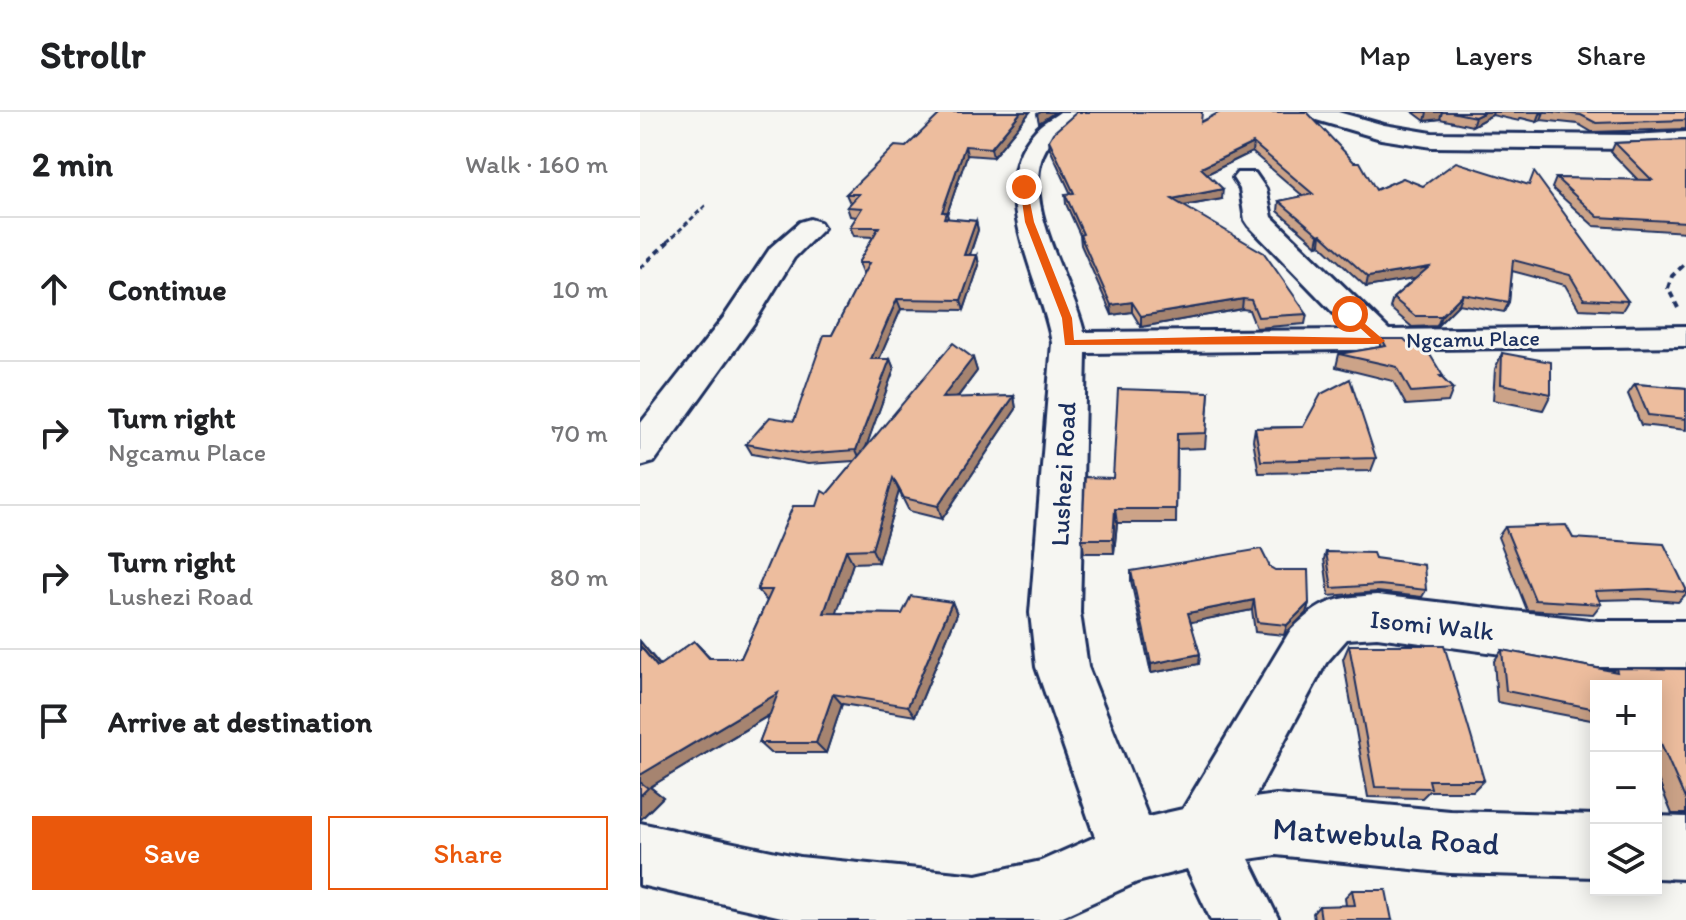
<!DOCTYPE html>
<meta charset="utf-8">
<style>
body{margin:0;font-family:Itim,sans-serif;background:#f2f2f2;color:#202124}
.controls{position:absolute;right:24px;bottom:24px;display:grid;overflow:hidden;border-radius:0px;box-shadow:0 4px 20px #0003}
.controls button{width:72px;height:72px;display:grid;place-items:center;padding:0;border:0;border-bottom:2px solid #e0e0e0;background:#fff;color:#202124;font:40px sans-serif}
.stop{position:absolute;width:24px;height:24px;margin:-18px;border:6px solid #ea580c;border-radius:50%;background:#fff}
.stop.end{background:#ea580c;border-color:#fff;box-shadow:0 2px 8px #0008}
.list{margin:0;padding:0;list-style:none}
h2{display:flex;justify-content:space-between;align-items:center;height:104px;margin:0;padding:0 32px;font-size:34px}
h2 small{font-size:26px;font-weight:400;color:#757577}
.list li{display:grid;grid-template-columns:52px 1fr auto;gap:24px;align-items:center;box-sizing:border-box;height:144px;padding:0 32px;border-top:2px solid #e0e0e0}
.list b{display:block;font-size:30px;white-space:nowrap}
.list p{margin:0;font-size:26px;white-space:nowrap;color:#757577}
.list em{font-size:26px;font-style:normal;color:#757577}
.actions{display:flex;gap:16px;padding:24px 32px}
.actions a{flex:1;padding:18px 0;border:2px solid #ea580c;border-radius:0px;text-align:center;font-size:28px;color:#ea580c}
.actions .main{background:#ea580c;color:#fff}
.icon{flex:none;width:44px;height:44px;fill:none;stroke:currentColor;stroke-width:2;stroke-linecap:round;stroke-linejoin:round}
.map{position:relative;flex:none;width:1046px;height:808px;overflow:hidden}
header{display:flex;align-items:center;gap:48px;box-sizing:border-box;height:112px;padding:0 40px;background:#fff;border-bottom:2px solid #e0e0e0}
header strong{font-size:38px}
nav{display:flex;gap:44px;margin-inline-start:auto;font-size:28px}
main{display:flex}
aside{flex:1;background:#fff}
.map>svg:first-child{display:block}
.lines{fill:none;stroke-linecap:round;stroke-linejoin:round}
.minor-casing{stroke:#1b2f5e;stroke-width:6}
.path-far1{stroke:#1b2f5e;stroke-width:3;stroke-dasharray:5 3;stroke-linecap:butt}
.path{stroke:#1b2f5e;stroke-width:4;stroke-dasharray:6 5;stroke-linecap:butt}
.minor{fill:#f6f6f2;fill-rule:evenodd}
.wall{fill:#cca388;stroke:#1b2f5e;stroke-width:2}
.shaded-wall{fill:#a6846f;stroke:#1b2f5e;stroke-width:2}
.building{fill:#edbd9e;stroke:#1b2f5e;stroke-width:2}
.route{fill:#ea580c}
.labels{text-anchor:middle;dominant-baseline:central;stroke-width:6;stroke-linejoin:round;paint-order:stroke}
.far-street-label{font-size:22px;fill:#1b2f5e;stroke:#f6f6f2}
.street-label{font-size:26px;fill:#1b2f5e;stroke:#f6f6f2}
.near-street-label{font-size:32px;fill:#1b2f5e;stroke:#f6f6f2}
</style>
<header>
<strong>Strollr</strong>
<nav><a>Map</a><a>Layers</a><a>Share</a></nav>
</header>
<main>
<aside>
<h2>2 min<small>Walk · 160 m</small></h2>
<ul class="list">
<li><svg class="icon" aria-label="ahead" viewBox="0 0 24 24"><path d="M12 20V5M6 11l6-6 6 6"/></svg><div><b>Continue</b></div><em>10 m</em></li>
<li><svg class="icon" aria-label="right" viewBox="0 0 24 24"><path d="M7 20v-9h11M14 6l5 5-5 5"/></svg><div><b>Turn right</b><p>Ngcamu Place</p></div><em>70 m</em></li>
<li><svg class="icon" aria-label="right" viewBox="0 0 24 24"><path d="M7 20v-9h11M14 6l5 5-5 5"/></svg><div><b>Turn right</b><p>Lushezi Road</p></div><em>80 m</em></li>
<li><svg class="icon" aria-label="arrive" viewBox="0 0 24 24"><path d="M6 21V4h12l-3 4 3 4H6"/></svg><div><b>Arrive at destination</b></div></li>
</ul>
<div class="actions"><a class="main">Save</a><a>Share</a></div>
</aside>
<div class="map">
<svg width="1046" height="808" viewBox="0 0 1046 808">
<rect width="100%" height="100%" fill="#f6f6f2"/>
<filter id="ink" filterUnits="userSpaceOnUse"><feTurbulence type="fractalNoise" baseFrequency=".0125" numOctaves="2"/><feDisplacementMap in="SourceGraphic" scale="16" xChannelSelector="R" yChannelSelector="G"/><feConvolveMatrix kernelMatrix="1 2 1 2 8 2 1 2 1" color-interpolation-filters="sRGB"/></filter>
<g filter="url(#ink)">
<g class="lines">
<defs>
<g id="minor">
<path d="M420,0H445C437,12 422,17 412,28C371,77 432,167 444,220L710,218L609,114L605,108L600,77L593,66L597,61H615L626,77L632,105L749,218L1046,214V234L446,241L440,501L448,555L508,705L543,697L650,519C682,488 693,486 737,483L958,509H1046V555H958L737,525L707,527L686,551L614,686L636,683L810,699L956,703V765L810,761L636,743L609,747L639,808H571L547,757L497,770L414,808H155L0,773V711L160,745L337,763L401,749L455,725L396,555L390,501L412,231C401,166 343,74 395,19C401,11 412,6 420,0Z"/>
<path d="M663,0H698L744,13L792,21L992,23L1046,20V34L992,37L792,35L741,27L666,5Z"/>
<path d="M170,107L180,110L184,116L154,146L114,211L14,350L0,354V312L84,205L131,135L160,110Z"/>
<path d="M1016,704L1046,705V767L1016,766Z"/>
</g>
</defs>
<use href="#minor" class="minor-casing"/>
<path class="path-far1" d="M27,130L66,93"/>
<g class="path">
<path d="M0,156L30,128"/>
<path d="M1038,196L1028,176L1032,164L1046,151"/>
</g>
<use href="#minor" class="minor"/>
</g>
<g class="wall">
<path d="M310,0H390L353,45L327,43L307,102L308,107L336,109L338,118L330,143H337L339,153L324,198L261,197L239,247H250L254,257L225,337L333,246L337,259L317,286L374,284L376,297L302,407L269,399L259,379L238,450L213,451L196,501L262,502L312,490L317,502L275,604L202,592L186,641H130L119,631L130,603L10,675L23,685L0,708V529L20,553L54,529L71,546H101L127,489L117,478L177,394L215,349L168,352L112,342L106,332L154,309L192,223L224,161H222L218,151L233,125L214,124L210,115L217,105L210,104L207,95L210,91L206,82Z"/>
<path d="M773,0H1046V17L952,20L938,12L901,8L897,10L881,6L879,9L852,3L832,14L800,7L785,9Z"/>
<path d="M561,10L736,78L763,66L988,189L982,199L939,197L925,173L872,159L869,190L864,200L819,192L797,214L772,215L750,196L753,186L776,166L726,175L680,132L677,133L638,99L639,89L663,84L612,40L567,62L582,87L544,94L667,202L665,212L616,216L609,198L602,197L501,215L492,200L472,203L441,133L440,123L426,92L425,82H431L410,37L409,28Z"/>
<path d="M1046,28V120L954,114L912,76L916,66L998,68L971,40L975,31Z"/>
<path d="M742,227L803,264L802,266L813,277L808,290L766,293L753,269L696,255L699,242L740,235Z"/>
<path d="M862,241L911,282L903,298L853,288L855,257Z"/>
<path d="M995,272L1046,276V318L1001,313L988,282Z"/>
<path d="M569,280L565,336L537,337L536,411H477L474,441H444L442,427L473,366Z"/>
<path d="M663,315L736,346L731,359L619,361L613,328L615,316Z"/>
<path d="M865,415L933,426L1046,477V482L1038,490L1000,487L959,488L961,492L953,502L887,498L858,425Z"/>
<path d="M686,440L735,446L786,478L782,485L737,480L689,484L684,447Z"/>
<path d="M630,455L669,491L666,501L644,523L615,520L612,498L550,510L560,542L559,552L511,561L491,469V459Z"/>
<path d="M709,533L844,668L833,679H789L782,686L728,685L703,547Z"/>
<path d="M862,538L972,559L976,556L1046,557V702H1032L1016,663V574H956V609L857,590L854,549Z"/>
<path d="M712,778L752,808H674L673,801L679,794H706L705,785Z"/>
</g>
<g class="shaded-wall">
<path d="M381,0H390L353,45L351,36Z"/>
<path d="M401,0H415L399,11L397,2Z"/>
<path d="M787,0H802L800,7L785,9Z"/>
<path d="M845,0H853L852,3L832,14L835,5Z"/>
<path d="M904,0L901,8L897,10L900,2Z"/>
<path d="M613,31L612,40L561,65V56Z"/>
<path d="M325,34L327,43L307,102L309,109L307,116L302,100Z"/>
<path d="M583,77L582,87L532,96V87Z"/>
<path d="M336,109L338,118L326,153L324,143Z"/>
<path d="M681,122L680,132L677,133L679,123Z"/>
<path d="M337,143L339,153L324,198L321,188Z"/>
<path d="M789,155L786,165L726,175L728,165Z"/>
<path d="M823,182L819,192L797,214L801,204Z"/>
<path d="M257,187L261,197L235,257L231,247Z"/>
<path d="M603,187L602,197L501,215V204Z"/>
<path d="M492,190V200L472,203L471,193Z"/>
<path d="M333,246L337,259L306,300L302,286Z"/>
<path d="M250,247L254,257L221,349L216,338Z"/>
<path d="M374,284L376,297L302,407L298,394Z"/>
<path d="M253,366L259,379L238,450L232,437Z"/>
<path d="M475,397L477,411L474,441L473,427Z"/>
<path d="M206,438L213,451L193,513L184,501Z"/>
<path d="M614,488L612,498L547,511L548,501Z"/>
<path d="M312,490L317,502L275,604L268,594Z"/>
<path d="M669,491L666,501L644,523L647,513Z"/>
<path d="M0,529L30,567L17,555L0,534Z"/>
<path d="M560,542L559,552L511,561V552Z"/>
<path d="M138,581L149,591L10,675L23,685L0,708V663Z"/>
<path d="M193,582L202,592L186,641L176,631Z"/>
</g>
<g class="building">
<path d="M302,0H381L351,36L325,34L302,100H306L304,106L336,109L324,143H337L321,188L257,187L231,247H250L216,338L162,342L106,332L130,305L154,309L184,223H192L229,151H218L239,115H210L222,96L207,95L219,82H206L255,34L266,35Z"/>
<path d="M437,0H562L561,10L580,0H667L714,50H720L736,78L763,66L783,74L816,50L889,73L894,60L988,189L944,187L930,163L873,148L869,190L823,182L801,204H775L753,186L789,155L728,165L681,122L679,123L639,89L673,82L613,31L561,56L583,77L532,87L624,141L667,202L618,205L611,188L603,187L501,204L492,190L471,193L440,123L443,122L425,82L434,81L409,28L413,21Z"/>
<path d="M811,0H845L835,5Z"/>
<path d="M913,0H1046V8L956,11L941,3Z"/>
<path d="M1046,28V110L958,105L916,66L1012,68L975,31Z"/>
<path d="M742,227H764L767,230L781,228L803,264H800L813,277L771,280L757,255L699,242L746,234Z"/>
<path d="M313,231L333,246L302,286L374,284L298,394L264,386L253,366L232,437L206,438L184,501L262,502L271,484L312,490L268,594L193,582L176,631H119L138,581L0,663V534L17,555L54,529L69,546H101L132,478H117L153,394H177L182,379L187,382Z"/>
<path d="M862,241L911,250V282L861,272Z"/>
<path d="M710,267L736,346L621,349L615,316L663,315L681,282Z"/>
<path d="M995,272L1046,276V307L1008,303Z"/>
<path d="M478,277L569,280L566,321L537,322L536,397H475L473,427H442L445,365L473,366Z"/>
<path d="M926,413L933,426L1024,432L1046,477V480L1010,477L955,479L961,492L895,488L865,415Z"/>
<path d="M621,437L630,455L635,458H668L669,491L647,513L617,510L614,488L548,501L560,542L511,552L491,459Z"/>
<path d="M686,440L733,441L735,446L784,453L786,478L740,473L692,476Z"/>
<path d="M709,533H804L844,668H789L791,676L735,675Z"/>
<path d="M862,538L977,560L976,556L1046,557V689L1016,620V574H956V597L866,579Z"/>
<path d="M0,670L8,676L0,684Z"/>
<path d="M712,778H746L752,808H681L679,794L715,793Z"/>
</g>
</g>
<path class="route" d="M384,73L387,75L394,110L432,206L434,228L610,224L731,226L707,204L710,199L745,229L740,232L425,233L422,206L385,110L380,75Z"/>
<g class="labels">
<g class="far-street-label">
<text transform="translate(833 227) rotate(-1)">Ngcamu Place</text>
</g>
<g class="street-label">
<text transform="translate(423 362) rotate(-87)">Lushezi Road</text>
<text transform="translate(792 513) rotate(6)">Isomi Walk</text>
</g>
<g class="near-street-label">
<text transform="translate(746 724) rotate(4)">Matwebula Road</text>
</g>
</g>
</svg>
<div class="controls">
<button>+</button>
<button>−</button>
<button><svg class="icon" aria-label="layers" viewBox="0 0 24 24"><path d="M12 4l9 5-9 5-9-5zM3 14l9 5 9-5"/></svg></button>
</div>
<div class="stop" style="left:710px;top:202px"></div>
<div class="stop end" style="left:384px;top:75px"></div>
</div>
</main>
